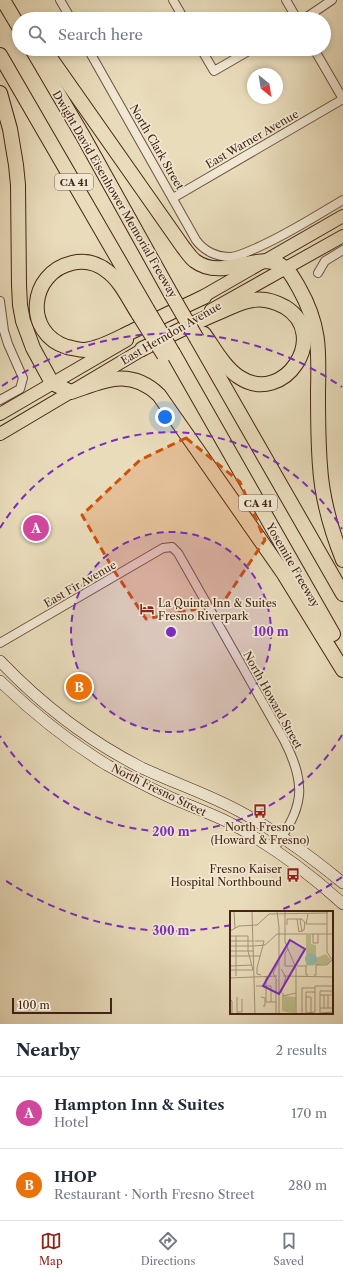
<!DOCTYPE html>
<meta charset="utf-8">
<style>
body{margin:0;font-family:"Libre Caslon Text",serif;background:#f2f2f3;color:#1f2937}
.compass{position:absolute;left:247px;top:68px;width:36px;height:36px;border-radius:50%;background:#fff;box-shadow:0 2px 6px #0003;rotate:150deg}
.scale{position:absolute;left:12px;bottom:10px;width:100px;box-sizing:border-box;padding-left:4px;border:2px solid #442414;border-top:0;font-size:11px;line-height:14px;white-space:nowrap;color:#442414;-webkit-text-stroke:3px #f1e8d3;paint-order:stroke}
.you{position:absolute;left:165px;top:417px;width:14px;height:14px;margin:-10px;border:3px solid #fff;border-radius:50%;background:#1a73e8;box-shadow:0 0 0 6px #1a73e833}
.badge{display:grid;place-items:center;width:26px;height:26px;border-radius:50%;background:#8f2418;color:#fff;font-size:13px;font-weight:700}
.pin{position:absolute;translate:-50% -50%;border:2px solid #fff;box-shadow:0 1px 4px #0006}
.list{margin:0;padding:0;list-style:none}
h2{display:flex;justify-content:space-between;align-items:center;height:52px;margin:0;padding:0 16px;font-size:17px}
h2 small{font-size:13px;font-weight:400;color:#747a83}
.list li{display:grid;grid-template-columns:26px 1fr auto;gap:12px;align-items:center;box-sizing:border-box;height:72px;padding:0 16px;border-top:1px solid #e0e1e3}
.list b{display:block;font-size:15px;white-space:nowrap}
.list p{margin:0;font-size:13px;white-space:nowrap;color:#747a83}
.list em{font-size:13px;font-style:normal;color:#747a83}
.icon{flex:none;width:22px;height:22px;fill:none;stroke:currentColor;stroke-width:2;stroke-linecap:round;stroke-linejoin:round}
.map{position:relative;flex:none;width:343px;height:1024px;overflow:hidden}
.search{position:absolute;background:#fff;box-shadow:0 2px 6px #0003;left:12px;right:12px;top:12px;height:44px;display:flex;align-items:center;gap:10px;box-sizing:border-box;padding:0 14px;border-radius:22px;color:#747a83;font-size:15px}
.sheet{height:196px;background:#fff}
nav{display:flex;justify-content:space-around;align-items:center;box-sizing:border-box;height:56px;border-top:1px solid #e0e1e3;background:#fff;font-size:11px;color:#747a83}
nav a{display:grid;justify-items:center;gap:2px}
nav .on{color:#8f2418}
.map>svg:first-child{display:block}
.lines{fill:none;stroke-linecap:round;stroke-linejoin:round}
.minor-casing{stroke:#6d523e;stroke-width:10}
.secondary-casing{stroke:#442414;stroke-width:12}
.primary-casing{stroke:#442414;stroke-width:14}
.motorway-casing{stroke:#442414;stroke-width:16}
.minor{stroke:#f1e8d3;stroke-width:8}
.secondary{stroke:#f1e8d3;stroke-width:11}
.primary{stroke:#e9dcbb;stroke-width:12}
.motorway{stroke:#e9dcbb;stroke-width:14}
.motorway-bridge-casing{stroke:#442414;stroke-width:16;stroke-linecap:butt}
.motorway-bridge{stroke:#e9dcbb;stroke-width:14}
.marked{fill:#cf510d;fill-opacity:0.2;stroke:#cf510d;stroke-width:3;stroke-dasharray:8 5;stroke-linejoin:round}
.ring{fill:none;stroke:#7b2cbf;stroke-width:2;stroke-dasharray:7 5}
.labels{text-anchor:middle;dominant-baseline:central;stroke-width:3.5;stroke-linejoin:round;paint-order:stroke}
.shield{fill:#f1e8d3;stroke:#785f4d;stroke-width:1}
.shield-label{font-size:10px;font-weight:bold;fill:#442414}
.street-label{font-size:11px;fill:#442414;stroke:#f1e8d3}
.poi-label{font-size:11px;fill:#442414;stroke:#f1e8d3;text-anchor:start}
.inset-road{fill:none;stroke:#a79278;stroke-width:1}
.view{fill:#7b2cbf;fill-opacity:0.15;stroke:#7b2cbf;stroke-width:2}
.inset-edge{fill:none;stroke:#442414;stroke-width:2}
.centre{fill:#7b2cbf;stroke:#f1e8d3;stroke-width:2}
.ring-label{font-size:12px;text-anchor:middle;font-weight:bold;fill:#7b2cbf;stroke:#f1e8d3;stroke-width:3.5;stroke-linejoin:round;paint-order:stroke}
</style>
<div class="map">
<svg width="343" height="1024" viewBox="0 0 343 1024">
<rect width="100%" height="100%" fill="#e9dcbb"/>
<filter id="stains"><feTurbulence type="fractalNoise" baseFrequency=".005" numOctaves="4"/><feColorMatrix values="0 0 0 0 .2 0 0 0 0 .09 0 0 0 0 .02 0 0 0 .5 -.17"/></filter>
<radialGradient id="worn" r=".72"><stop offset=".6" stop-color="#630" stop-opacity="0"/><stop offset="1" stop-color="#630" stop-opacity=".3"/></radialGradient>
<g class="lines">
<defs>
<g id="minor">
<path d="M60,0L71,19"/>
<path d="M173,0L184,19"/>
<path d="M286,0L297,19"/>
<path d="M304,19L332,0"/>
<path d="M88,49L196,240C204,251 217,257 231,257C239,256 247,252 254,249C285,236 314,217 343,200"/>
<path d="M201,49L214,71L252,49"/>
<path d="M314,49L343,99"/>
<path d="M173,198L343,99"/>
<path d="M318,273L325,261L343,250"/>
<path d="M0,301L4,331L8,344L23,378L20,389L0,400"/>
<path d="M0,643L163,548L172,547L178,553L284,740C308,787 303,807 274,849"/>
</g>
<g id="secondary">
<path d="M0,661C41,704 89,741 142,768C174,783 208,794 239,811C276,831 310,856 343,883"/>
<path d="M0,681C33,713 68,741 107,765C129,777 151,789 174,799C193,807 212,814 230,823C271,845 309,873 343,904"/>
</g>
<g id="primary">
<path d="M195,301L343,216"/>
<path d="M211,310L343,236"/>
<path d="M0,414L127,340"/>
<path d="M0,434L150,345"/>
</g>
<g id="motorway">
<path d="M3,0L19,27"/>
<path d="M32,49L83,136L171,294"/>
<path d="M44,49L183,247C187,252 190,257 195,261C226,284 264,243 289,272C293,277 296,283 299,288C320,325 319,350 318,391C318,416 318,441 320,466C322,499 331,530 343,560"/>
<path d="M0,55L147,309"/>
<path d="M0,93L10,129L16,165L18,185L19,285L20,305L23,321L33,348L52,383L71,392C104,381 129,367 159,395L284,574L343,670"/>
<path d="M139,315C129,300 121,281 107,271C97,263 85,260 72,263C29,273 23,333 67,347C73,348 79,350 85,350C102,348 118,338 133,331C157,319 180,308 204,297"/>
<path d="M197,339L343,594"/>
<path d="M142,349C168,336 195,322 222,311C232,307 242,301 253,300C264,298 276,302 285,307C331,335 284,407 239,377C224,367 214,348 204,334"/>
<path d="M173,353L333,634"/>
</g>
</defs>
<use href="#minor" class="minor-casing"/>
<use href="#secondary" class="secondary-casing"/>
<use href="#primary" class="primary-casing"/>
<use href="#motorway" class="motorway-casing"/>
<use href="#minor" class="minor"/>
<use href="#secondary" class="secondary"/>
<use href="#primary" class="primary"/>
<use href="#motorway" class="motorway"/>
<defs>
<g id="motorway-bridge">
<path d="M171,294L197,339"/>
<path d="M147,309L173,353"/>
<path d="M139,315L164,355"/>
</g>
</defs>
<use href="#motorway-bridge" class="motorway-bridge-casing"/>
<use href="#motorway-bridge" class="motorway-bridge"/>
</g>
<path class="marked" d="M186,438L240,482L265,540L222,604L146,619L113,569L82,515L140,460Z"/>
<circle cx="171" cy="632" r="100" fill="#7b2cbf" fill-opacity=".12"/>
<g class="ring">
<circle cx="171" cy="632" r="100"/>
<path d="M342 735A200 200 0 0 1 0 736M0 528A200 200 0 0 1 342 529"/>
<path d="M342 877A299 299 0 0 1 278 911M231 925A299 299 0 0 1 2 878M2 386A299 299 0 0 1 342 387"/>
</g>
<defs>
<symbol id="hotel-bare" viewBox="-9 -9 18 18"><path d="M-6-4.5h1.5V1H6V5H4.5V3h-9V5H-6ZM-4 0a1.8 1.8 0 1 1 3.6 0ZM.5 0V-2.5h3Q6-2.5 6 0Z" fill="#8f2418" stroke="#f1e8d3" stroke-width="2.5" paint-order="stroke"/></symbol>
<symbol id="bus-bare" viewBox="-9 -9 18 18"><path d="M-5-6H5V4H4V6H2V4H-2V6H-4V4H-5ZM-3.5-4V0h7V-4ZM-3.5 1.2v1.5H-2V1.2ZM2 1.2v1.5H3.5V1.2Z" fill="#8f2418" stroke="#f1e8d3" stroke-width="2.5" paint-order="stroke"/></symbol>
</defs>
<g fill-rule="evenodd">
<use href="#hotel-bare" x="137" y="599" width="20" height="20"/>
<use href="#bus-bare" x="250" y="801" width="20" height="20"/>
<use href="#bus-bare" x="283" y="865" width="20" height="20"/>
</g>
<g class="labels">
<g class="shield">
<rect x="55" y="174" width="38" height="16" rx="3"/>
<rect x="239" y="495" width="38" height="16" rx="3"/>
</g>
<g class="shield-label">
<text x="74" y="182">CA 41</text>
<text x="258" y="503">CA 41</text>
</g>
<g class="street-label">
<text transform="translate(252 139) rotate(-30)">East Warner Avenue</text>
<text transform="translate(157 147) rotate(60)">North Clark Street</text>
<text transform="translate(115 194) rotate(60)">Dwight David Eisenhower Memorial Freeway</text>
<text transform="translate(171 333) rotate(-30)">East Herndon Avenue</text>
<text transform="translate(293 565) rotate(60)">Yosemite Freeway</text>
<text transform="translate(80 584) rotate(-30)">East Fir Avenue</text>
<text transform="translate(273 700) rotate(61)">North Howard Street</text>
<text transform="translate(159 790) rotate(26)">North Fresno Street</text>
</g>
<g class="poi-label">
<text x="158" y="603">La Quinta Inn &amp; Suites<tspan x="158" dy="13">Fresno Riverpark</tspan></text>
<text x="260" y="827" text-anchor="middle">North Fresno<tspan x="260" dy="13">(Howard &amp; Fresno)</tspan></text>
<text x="282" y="869" text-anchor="end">Fresno Kaiser<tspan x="282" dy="13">Hospital Northbound</tspan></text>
</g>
</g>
<g transform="translate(230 911)">
<rect width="103" height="103" fill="#e9dcbb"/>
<path d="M76,24H81V33L86,34V47L96,43L101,49L98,53L76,55ZM52,85L66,86L65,103L52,100Z" fill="#bebe8b"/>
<path d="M75 48a6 6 0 1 1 12 0a6 6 0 1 1-12 0Z" fill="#97bcaf"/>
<path class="inset-road" d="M4,0L5,17M22,0L25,103M47,0L49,16V103M55,0V31L66,57V103M97,0V41L103,50M78,3L76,13H97M67,8L69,21M70,8L72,21M57,14V8H72L75,12M0,20L9,15L27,14L39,3L98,2M69,21L74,19L75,11M83,23V32H88V23M0,25H18M6,25V65M0,30H24M25,30H34L27,57V63L31,64M0,35H24M24,35L35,34L47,23H103M58,38L55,42V55H66M0,40H24M0,45H30M0,55L22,54M67,55H76V64H78M0,59H23L18,40V25M84,64H86V54H97L103,48M53,65L103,66M39,66H36V91H46M0,67L47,65M46,69V103M47,70L43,62L48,52M26,75H41V91M90,80H103V101L90,102ZM51,82L56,66L51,58M53,82V85L66,82M90,84H103M98,84V97M31,86L35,87V95H33M76,86H81V102M0,88L2,90V102H0M90,97H103M94,97V84M7,101H12V88M76,102L85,101V75H103M7,103V86M72,103V77H85M76,103V81H85"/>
<path class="view" d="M60,29L75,38L49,83L33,75Z"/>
<rect width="103" height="103" class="inset-edge"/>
</g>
<circle cx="171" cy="632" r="6" class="centre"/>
<g class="ring-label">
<text x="271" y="636">100 m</text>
<text x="171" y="836">200 m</text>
<text x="171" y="935">300 m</text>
</g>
<rect width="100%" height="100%" filter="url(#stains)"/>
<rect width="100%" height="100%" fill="url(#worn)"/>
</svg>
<svg class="compass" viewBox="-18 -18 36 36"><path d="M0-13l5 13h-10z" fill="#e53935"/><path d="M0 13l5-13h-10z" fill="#747a83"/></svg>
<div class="scale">100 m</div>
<div class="you"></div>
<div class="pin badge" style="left:36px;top:528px;background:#d1479c">A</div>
<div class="pin badge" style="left:79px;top:687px;background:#e8710a">B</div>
<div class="search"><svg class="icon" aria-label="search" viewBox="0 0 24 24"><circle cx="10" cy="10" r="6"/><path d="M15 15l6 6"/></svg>Search here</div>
</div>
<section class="sheet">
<h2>Nearby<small>2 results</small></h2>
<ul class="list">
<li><span class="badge" style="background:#d1479c">A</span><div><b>Hampton Inn &amp; Suites</b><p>Hotel</p></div><em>170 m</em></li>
<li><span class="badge" style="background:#e8710a">B</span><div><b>IHOP</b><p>Restaurant · North Fresno Street</p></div><em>280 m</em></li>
</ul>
</section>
<nav>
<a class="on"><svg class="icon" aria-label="map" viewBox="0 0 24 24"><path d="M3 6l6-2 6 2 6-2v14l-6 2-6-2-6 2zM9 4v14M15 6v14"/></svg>Map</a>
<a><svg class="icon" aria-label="directions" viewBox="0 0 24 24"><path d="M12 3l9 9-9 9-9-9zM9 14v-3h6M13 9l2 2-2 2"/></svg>Directions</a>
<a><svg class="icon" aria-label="saved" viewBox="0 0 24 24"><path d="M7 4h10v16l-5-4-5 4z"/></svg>Saved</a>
</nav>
